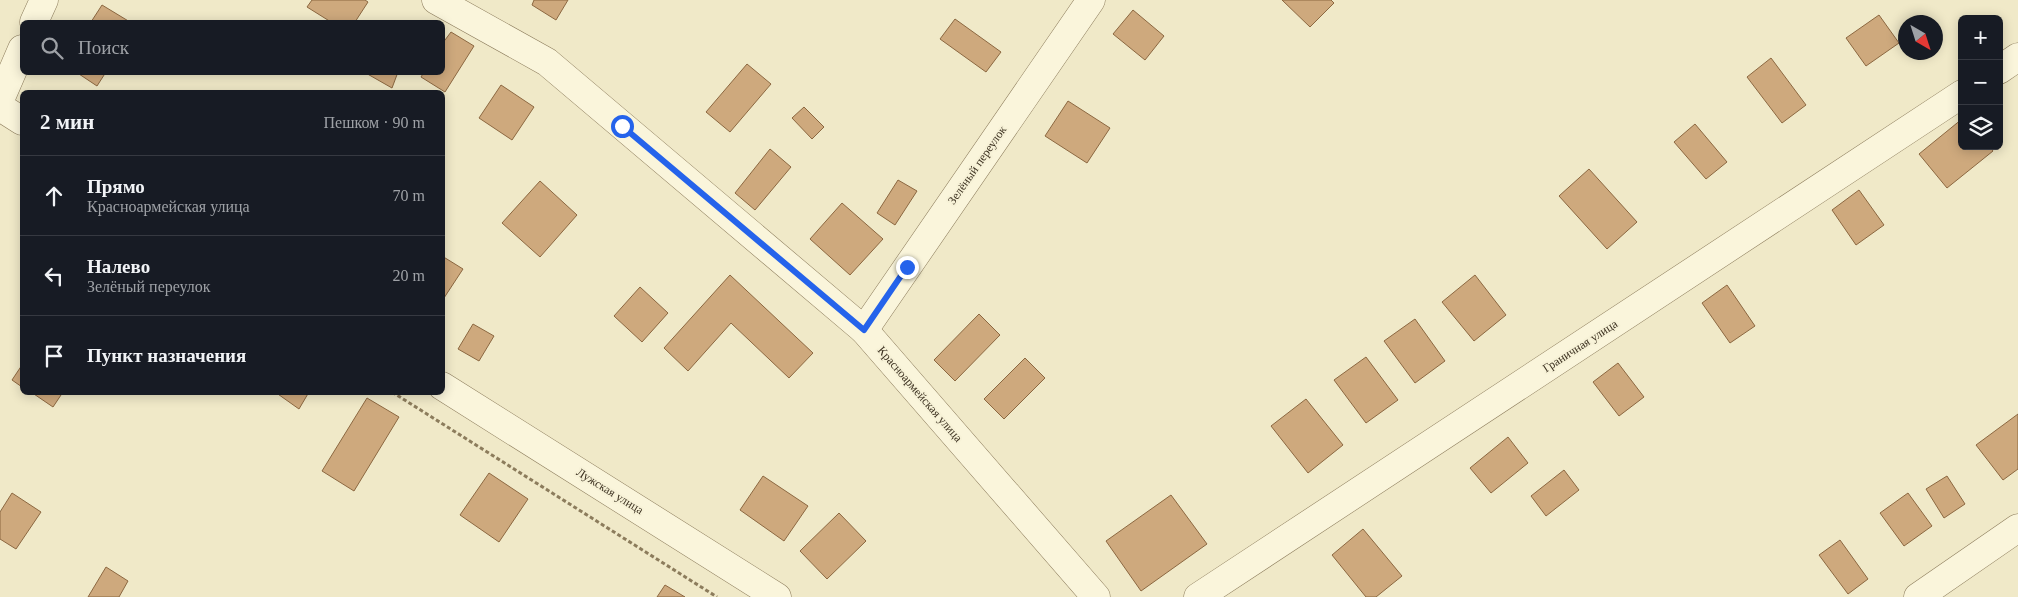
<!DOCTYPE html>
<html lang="ru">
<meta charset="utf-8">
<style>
body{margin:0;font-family:Georgia,serif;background:#20242c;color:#f1f3f6}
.controls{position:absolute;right:15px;top:15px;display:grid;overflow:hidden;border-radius:8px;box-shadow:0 2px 12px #0003}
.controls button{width:45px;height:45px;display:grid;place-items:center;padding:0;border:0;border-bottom:1px solid #363941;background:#171b24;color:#f1f3f6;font:25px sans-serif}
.compass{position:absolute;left:1898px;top:15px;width:45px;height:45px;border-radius:50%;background:#171b24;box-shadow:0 2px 12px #0003;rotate:141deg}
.stop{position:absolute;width:15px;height:15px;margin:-11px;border:4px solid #2563eb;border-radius:50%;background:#fff}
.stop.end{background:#2563eb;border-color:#fff;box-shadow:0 1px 5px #0008}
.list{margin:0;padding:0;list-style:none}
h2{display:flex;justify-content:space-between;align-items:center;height:65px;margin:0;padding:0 20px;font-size:21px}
h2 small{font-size:16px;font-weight:400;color:#9ea1a6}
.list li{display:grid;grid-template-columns:32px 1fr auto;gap:15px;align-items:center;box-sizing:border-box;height:80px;padding:0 20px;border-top:1px solid #363941}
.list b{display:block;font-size:19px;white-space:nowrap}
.list p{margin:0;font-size:16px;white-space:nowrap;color:#9ea1a6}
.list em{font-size:16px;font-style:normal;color:#9ea1a6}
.icon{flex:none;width:28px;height:28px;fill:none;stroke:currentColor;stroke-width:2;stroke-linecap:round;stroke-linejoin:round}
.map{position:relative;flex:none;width:2018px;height:597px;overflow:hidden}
.search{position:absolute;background:#171b24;box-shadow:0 2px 12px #0003;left:20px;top:20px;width:425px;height:55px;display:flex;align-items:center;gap:12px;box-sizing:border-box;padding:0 18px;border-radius:8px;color:#9ea1a6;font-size:19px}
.panel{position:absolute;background:#171b24;box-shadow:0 2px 12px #0003;left:20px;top:90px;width:425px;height:305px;border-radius:8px}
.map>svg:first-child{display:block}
.building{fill:#cea97d;stroke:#8c6841}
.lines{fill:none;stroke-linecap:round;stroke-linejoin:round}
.street-casing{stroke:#8c7c5c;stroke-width:29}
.path{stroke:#8c7c5c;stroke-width:3;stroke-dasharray:4 2.5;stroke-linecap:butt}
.street{stroke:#faf5db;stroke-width:28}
.route{stroke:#2563eb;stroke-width:6}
.labels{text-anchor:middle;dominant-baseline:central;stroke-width:4;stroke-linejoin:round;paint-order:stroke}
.street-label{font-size:12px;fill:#3c3120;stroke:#f7f2d7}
</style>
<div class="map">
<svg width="2018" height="597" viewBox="0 0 2018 597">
<rect width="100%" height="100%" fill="#f0e9c8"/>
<g class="building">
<path d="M312,0H365L368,2L355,22H331L307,7Z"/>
<path d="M534,0H568L556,20L532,5Z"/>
<path d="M1282,0H1331L1334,3L1310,27Z"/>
<path d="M102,5L130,22H91Z"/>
<path d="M1133,10L1164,36L1145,60L1113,34Z"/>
<path d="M1879,15L1899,43L1866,66L1846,38Z"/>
<path d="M955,19L1001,52L986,72L940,39Z"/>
<path d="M451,32L474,46L445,92L421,77L424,72H442V44Z"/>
<path d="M1771,58L1806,105L1782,123L1747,77Z"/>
<path d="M747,64L771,84L730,132L706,112Z"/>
<path d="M76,72H106L97,86Z"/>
<path d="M364,72H398L392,88Z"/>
<path d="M501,85L534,107L512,140L479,118Z"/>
<path d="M1068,101L1110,128L1087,163L1045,136Z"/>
<path d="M804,107L824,127L812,139L792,118Z"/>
<path d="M1962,119V146H1989L1993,151L1947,188L1919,154Z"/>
<path d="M1695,124L1727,162L1706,179L1674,142Z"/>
<path d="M770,149L791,167L755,210L735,193Z"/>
<path d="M1589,169L1637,222L1607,249L1559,196Z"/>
<path d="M898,180L917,191L895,225L877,213Z"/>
<path d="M540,181L577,215L540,257L502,223Z"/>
<path d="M1859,190L1884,225L1856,245L1832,210Z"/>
<path d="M842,203L883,239L850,275L810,239Z"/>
<path d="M442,256L463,269L442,301Z"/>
<path d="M730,275L813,353L789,378L731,323L688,371L664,348Z"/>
<path d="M1475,275L1506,315L1474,341L1442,302Z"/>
<path d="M1727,285L1755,326L1730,343L1702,303Z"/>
<path d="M640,287L668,313L642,342L614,316Z"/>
<path d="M979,314L1000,335L955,381L934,360Z"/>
<path d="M1415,319L1445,361L1415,383L1384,341Z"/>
<path d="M473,324L494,336L479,361L458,349Z"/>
<path d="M1366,357L1398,400L1366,423L1334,380Z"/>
<path d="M1025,358L1045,378L1004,419L984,399Z"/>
<path d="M1618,363L1644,397L1619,416L1593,382Z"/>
<path d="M22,365V387L12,380Z"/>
<path d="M31,392H63L53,407Z"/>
<path d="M275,392H309L299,409Z"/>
<path d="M367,398L399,417L354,491L322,471Z"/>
<path d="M1306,399L1343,445L1308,473L1271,426Z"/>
<path d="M2018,414V469L2003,480L1976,445Z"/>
<path d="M1508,437L1528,463L1491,493L1470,468Z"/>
<path d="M1564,470L1579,490L1546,516L1531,496Z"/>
<path d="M489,473L528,499L499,542L460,515Z"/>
<path d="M763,476L808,506L784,541L740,510Z"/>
<path d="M1947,476L1965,504L1944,518L1926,489Z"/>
<path d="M12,493L41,512L16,549L0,539V512Z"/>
<path d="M1908,493L1932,526L1904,546L1880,513Z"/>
<path d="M1171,495L1207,544L1141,591L1106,541Z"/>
<path d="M839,513L866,541L827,579L800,551Z"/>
<path d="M1363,529L1402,576L1376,597H1366L1332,555Z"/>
<path d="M1840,540L1868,579L1848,594L1819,555Z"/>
<path d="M106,567L128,581L119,597H88Z"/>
<path d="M665,585L685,597H657Z"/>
</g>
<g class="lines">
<defs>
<g id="street">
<path d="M436,0L547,62L864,330L1096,597"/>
<path d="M34,22L44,0"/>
<path d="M1999,70L2018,57"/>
<path d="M0,100L22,49"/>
<path d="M0,107L22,121"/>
<path d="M864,330L1091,0"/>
<path d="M442,386L777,597"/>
<path d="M1198,597L1962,94"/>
<path d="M1918,597L2018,528"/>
</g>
</defs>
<use href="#street" class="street-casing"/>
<path class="path" d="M392,392L717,597"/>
<use href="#street" class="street"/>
</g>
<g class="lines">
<path class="route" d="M622,126L864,330L907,267"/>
</g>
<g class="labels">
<g class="street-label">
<text transform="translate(977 165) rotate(-55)">Зелёный переулок</text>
<text transform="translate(1580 346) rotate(-33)">Граничная улица</text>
<text transform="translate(920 394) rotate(49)">Красноармейская улица</text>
<text transform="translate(610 491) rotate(32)">Лужская улица</text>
</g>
</g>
</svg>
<div class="controls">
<button>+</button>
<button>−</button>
<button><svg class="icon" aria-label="layers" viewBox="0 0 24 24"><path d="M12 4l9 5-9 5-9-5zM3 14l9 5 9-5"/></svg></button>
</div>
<svg class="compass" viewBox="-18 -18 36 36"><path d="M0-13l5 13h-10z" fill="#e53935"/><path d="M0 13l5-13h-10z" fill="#9ea1a6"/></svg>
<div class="stop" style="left:622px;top:126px"></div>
<div class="stop end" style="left:907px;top:267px"></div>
<div class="search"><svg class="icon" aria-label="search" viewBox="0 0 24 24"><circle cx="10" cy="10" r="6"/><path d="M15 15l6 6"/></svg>Поиск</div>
<section class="panel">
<h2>2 мин<small>Пешком · 90 m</small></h2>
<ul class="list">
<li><svg class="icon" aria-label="ahead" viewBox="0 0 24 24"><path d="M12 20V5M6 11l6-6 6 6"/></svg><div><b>Прямо</b><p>Красноармейская улица</p></div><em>70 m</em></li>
<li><svg class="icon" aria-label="left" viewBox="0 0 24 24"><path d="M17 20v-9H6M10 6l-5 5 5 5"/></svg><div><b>Налево</b><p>Зелёный переулок</p></div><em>20 m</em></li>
<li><svg class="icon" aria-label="arrive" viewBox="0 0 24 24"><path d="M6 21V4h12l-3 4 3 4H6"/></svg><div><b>Пункт назначения</b></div></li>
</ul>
</section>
</div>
